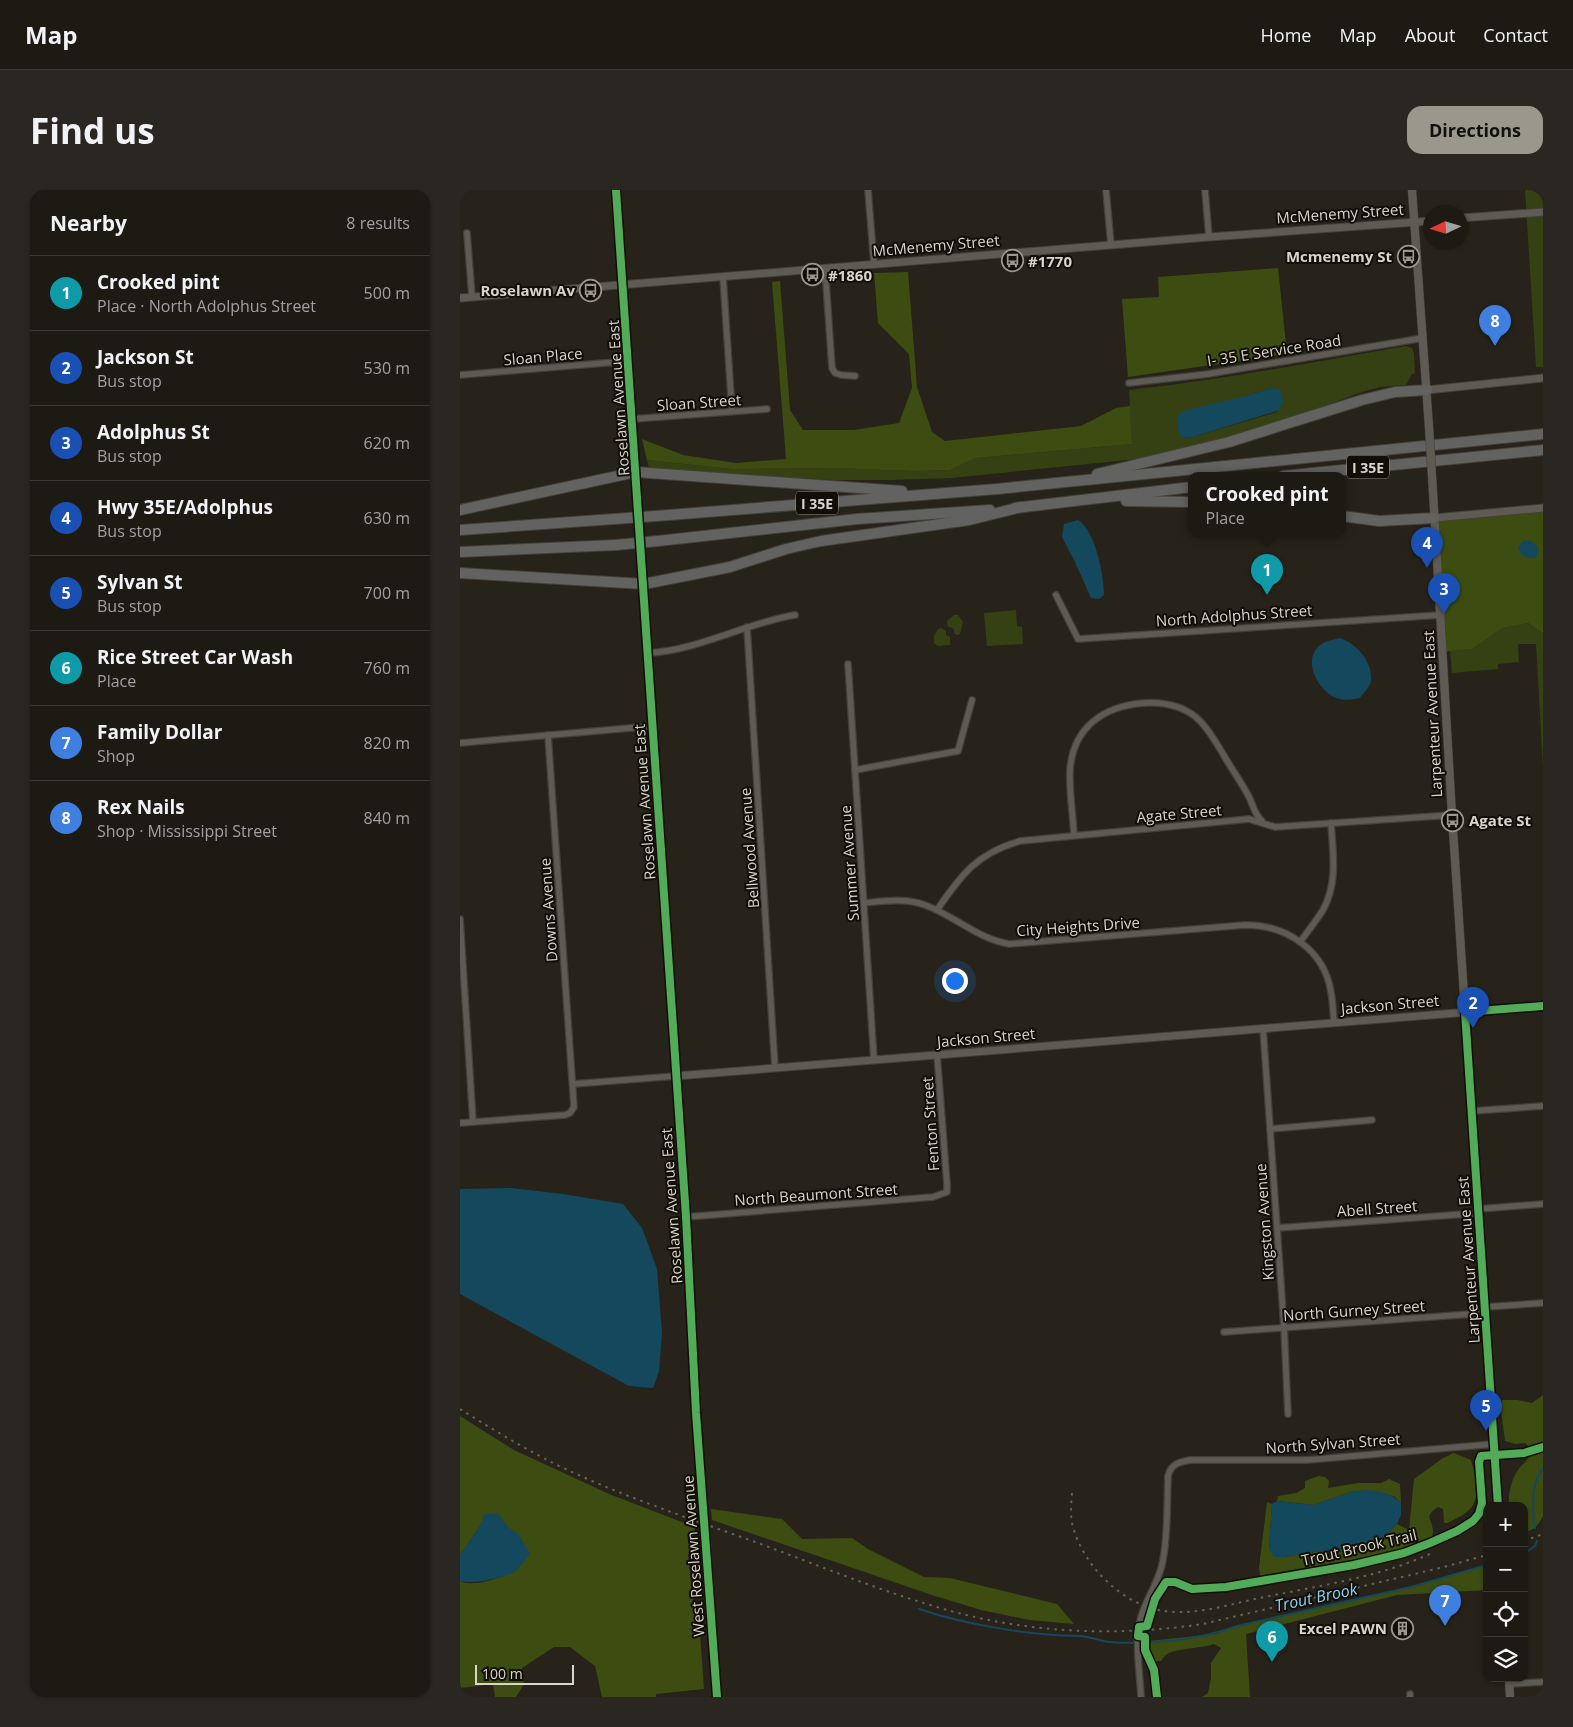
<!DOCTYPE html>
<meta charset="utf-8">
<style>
body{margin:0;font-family:"Open Sans",sans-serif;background:#2a2722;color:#f1f3f6}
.controls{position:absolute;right:15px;bottom:15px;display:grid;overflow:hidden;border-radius:10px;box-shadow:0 1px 4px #0004}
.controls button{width:45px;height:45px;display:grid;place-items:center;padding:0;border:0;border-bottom:1px solid #3b3834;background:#1d1a14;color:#f1f3f6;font:25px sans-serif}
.compass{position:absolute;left:963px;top:15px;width:45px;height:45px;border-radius:50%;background:#1d1a14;box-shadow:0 1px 4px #0004;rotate:266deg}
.scale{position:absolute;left:15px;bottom:12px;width:99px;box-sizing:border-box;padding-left:5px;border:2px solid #dad5cb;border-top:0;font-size:14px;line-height:18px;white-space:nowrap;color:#dad5cb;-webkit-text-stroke:4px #110e07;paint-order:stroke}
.you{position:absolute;left:494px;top:790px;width:18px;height:18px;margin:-12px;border:4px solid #fff;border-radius:50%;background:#1a73e8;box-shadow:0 0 0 8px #1a73e833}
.badge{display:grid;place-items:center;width:32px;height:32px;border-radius:50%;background:#9b978d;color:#fff;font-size:16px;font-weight:700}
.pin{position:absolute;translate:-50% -41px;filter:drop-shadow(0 1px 2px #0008)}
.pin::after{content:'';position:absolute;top:26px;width:18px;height:15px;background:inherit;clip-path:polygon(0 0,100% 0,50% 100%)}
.popup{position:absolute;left:728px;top:282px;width:158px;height:65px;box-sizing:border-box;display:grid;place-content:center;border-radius:10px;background:#1d1a14;filter:drop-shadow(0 1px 4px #0005);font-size:16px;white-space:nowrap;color:#a0a1a0}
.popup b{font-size:19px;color:#f1f3f6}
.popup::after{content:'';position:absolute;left:50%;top:100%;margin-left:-10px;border:10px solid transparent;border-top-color:#1d1a14}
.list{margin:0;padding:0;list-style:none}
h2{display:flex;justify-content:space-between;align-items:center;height:65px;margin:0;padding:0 20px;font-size:21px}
h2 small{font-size:16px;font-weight:400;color:#a0a1a0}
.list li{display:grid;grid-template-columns:32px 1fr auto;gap:15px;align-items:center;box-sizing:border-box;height:75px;padding:0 20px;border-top:1px solid #3b3834}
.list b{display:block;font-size:19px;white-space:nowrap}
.list p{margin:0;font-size:16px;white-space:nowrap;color:#a0a1a0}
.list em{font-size:16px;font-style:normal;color:#a0a1a0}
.icon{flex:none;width:28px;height:28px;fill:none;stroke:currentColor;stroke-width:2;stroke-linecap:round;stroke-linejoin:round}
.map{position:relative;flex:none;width:1083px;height:1507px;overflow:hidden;border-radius:15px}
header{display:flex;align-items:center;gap:30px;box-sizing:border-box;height:70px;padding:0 25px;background:#1d1a14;border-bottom:1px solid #3b3834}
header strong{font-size:24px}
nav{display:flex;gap:28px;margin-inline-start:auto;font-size:18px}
.intro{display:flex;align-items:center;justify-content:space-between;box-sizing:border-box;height:120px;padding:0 30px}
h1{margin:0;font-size:35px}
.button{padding:12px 22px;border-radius:15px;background:#9b978d;color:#111;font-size:18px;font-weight:700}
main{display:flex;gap:30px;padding:0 30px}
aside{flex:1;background:#1d1a14;border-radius:15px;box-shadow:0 1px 4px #0004}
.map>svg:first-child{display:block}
.green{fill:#354113;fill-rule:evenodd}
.forest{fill:#3d4d12}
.water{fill:#14495d}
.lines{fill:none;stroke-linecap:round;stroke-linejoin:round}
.stream{stroke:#14495d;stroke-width:2}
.minor-casing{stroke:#434039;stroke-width:8}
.tertiary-casing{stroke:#434039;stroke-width:9}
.secondary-casing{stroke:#434039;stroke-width:9}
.motorway-casing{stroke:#434039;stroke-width:12}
.minor{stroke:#5e5b55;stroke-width:5.5}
.tertiary{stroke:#5e5b55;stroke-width:7}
.secondary{stroke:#5e5b55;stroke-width:8}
.motorway{stroke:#626261;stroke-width:10}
.rail{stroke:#65625c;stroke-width:2;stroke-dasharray:2.5 5;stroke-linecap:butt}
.tertiary-bridge-casing{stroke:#434039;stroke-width:9;stroke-linecap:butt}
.secondary-bridge-casing{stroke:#434039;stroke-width:9;stroke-linecap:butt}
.motorway-bridge-casing{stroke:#434039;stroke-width:12;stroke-linecap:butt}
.tertiary-bridge{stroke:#5e5b55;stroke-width:7}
.secondary-bridge{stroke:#5e5b55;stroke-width:8}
.motorway-bridge{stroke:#626261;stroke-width:10}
.cycleway-casing{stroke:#110e07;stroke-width:11}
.cycleway{stroke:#51ab58;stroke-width:8}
.labels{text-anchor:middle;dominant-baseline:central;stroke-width:4;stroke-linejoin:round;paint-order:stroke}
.shield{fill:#110e07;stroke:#9e9990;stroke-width:1}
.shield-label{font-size:14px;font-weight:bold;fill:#dad5cb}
.street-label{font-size:15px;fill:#dad5cb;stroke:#110e07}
.poi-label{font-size:15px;font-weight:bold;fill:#dad5cb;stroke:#110e07;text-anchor:end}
.water-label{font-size:16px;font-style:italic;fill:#88d2f4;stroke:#110e07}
</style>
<header>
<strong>Map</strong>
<nav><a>Home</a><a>Map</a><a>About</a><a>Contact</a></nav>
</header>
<div class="intro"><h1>Find us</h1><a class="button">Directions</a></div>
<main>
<aside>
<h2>Nearby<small>8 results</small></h2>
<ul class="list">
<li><span class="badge" style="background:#0f9aa8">1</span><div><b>Crooked pint</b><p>Place · North Adolphus Street</p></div><em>500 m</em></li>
<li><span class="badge" style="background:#1a4fb4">2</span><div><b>Jackson St</b><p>Bus stop</p></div><em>530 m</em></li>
<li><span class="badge" style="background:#1a4fb4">3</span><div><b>Adolphus St</b><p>Bus stop</p></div><em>620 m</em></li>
<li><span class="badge" style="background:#1a4fb4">4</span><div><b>Hwy 35E/Adolphus</b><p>Bus stop</p></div><em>630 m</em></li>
<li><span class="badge" style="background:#1a4fb4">5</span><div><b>Sylvan St</b><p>Bus stop</p></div><em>700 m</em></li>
<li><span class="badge" style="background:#0f9aa8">6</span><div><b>Rice Street Car Wash</b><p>Place</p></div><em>760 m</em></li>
<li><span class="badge" style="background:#3f7fe0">7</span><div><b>Family Dollar</b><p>Shop</p></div><em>820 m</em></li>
<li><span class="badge" style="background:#3f7fe0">8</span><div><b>Rex Nails</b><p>Shop · Mississippi Street</p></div><em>840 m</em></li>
</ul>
</aside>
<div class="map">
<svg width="1083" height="1507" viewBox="0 0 1083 1507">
<rect width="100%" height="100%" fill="#27231a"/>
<g class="green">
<path d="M1065,0H1083V177H1076Z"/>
<path d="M946,156L952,158L954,164L955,183L952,184L946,195L920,197L899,203L820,233L779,245L687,268L491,288L431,290H375L195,281L189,278L187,270L272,279L372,278L453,281L490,280L516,268L672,254L669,200C762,190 854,172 946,156ZM812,198L817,222L733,247L722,248L786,206Z"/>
<path d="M556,420L557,436L562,437L563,454L527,456L524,423Z"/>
<path d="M494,425H498L503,432L500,444L497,445L495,444L493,438L488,437L487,431Z"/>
<path d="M1068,433L1083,443V577L1076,454H1058L1059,472L1038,474V479L992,483L990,461L1012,459L1043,438Z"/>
<path d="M481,438L486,441V445L490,447V455L478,456L474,453V446L478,439Z"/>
</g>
<g class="forest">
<path d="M818,78L827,164L668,187L662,109L699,107L698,87Z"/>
<path d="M448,82L457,197L472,242L485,251L621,236L656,218L670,216L672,254L516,268L490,280L453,281L372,278L272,279L187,270L182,249L223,265L276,273L326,269L312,92L320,91L330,220L343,240H394L439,233L452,198L449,164L418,133L414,83Z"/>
<path d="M1083,318V443L1068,433L1043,438L1012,459L982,462L974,328Z"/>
<path d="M1083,1205V1326C1079,1334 1074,1341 1064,1342V1316H1049C1048,1304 1051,1290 1058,1280C1063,1273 1070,1269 1073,1260L1065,1253L1055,1254L1045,1251L1041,1220L1042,1210H1057L1072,1213Z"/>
<path d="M0,1226L54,1260L149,1304L235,1337V1358L228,1364L236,1440L240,1443L244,1499L196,1504V1507H142L135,1476L110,1457H94L62,1478L64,1494L56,1507H35L33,1494L0,1498V1391C15,1398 39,1387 54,1382L59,1345L25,1325L19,1338L0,1365Z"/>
<path d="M994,1263L1011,1270C1015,1285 1022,1308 1009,1320C1003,1326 994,1329 988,1333H984L983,1319L978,1317C963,1327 972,1328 973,1341C973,1345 971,1350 970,1353C916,1374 858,1381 801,1391L799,1378L807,1312L812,1314L809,1359L825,1367L859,1361L878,1362L923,1348L937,1334L949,1340L954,1289L983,1268Z"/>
<path d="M859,1286L865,1287L869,1291L868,1298L898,1293H921L929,1289L940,1294L941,1313L934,1306L894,1301L853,1315L817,1311L818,1306L836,1303L845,1298V1291Z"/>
<path d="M251,1319L322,1329L342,1349L392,1348L408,1359L464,1387L490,1388L597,1414L614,1434L569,1430L521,1420L472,1405L252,1330Z"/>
<path d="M1027,1375V1400L937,1405L786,1444L790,1507H742L748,1503L751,1488V1473L761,1458L754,1454C743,1458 711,1459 706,1465C704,1466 703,1469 701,1471H693L689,1459L688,1451L756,1444L777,1436L951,1397Z"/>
</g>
<g class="water">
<path d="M812,198C822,199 822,204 823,213L817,221L733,247L722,248L719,244L717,226L723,221L786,206Z"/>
<path d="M618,330C635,340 644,385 644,405L639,409L631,408L615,372L602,347L604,334Z"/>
<path d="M1065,350L1071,351L1078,357L1077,368C1068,367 1062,368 1058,358L1062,352Z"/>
<path d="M880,448C897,454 913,472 911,491C910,497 903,503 900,508C893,509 886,511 880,509C858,504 838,465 865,452C870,450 876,449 880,448Z"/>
<path d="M51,998L103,1004L163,1014L182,1038L197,1079L202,1143L199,1181L193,1198L169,1196L0,1104V999Z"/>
<path d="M909,1300C922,1302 931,1303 941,1313V1325L937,1334L923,1348L906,1357L895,1362L859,1361L825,1367H814L809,1359L812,1314L817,1311L853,1315L894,1301Z"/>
<path d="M38,1323L48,1337L59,1345L70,1364C65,1369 60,1379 54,1382C45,1388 9,1395 0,1391V1365L19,1338L25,1324Z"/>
</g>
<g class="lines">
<g class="stream">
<path d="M1075,1338C1072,1319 1071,1293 1083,1278"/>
<path d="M1064,1364L1075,1356L1077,1351"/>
<path d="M459,1419C507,1435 568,1445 619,1446C629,1446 639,1451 649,1452C689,1455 739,1450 777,1436L951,1397L1027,1375"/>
</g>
<defs>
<g id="minor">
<path d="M408,0L414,74"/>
<path d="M646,0L651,55"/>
<path d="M745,0L749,47"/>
<path d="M7,43L12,107"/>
<path d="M365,78L372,178L375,183L381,185L395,186"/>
<path d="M263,87L272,221"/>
<path d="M0,185L169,171"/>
<path d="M669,193L748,184L963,148"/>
<path d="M173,229L307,219"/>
<path d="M596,405L618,449L980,425"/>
<path d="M287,437L315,878"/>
<path d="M188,463C240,460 285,433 335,425"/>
<path d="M388,474L414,870"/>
<path d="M0,553L193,536"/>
<path d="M395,580L498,561L512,510"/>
<path d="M614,645C613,624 609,602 610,580C613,537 644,516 684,513C705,512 725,516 740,531C751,542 758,556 766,569C773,581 781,592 788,605C793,614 794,624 802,631"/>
<path d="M404,713C425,711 445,708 465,715C495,726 516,748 549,754L785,735C826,735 864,759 871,802C873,812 873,822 874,832"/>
<path d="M477,720C501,685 517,663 560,651L789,629L815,637L992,625"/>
<path d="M0,729L13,932"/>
<path d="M840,752C848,741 856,731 863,720C878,693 873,663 871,633"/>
<path d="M803,838L824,1137L828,1224"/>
<path d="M113,894L216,886"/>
<path d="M1012,921L1083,916"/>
<path d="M0,933L105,925L110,923L114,917L88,545"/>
<path d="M810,939L912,930"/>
<path d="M1018,1019L1083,1014"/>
<path d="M226,1027L473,1007L487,1002V994L477,864"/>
<path d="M817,1038L1019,1023"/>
<path d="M1025,1117L1083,1113"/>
<path d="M764,1142L1025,1123"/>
<path d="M1049,1494L1083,1492"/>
<path d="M950,1504V1507"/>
<path d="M681,1507C680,1482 674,1452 681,1427C687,1407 700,1390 703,1370C708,1343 707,1313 708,1286C711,1274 719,1272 730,1270H847L1034,1254"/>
</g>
<g id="tertiary">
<path d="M156,0L226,1027L236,1223L243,1310"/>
<path d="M1001,28L1083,22"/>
<path d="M0,108L749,47L971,31"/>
<path d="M967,200L1083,188"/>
<path d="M974,328L1083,318"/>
<path d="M216,886L1083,816"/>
<path d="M247,1357L257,1507"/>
</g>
<g id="secondary">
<path d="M952,0L969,237"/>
<path d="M973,302L992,625L1038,1316"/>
<path d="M1049,1488L1050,1507"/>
</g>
<g id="motorway">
<path d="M637,284L769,252L902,210L935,202L967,200"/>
<path d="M823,286L1083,260"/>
<path d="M666,311L732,312"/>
<path d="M555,318L732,297"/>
<path d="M0,320L176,282L442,301"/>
<path d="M196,326L537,299L1083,244"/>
<path d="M882,326L919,331L974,328"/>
<path d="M0,340L154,329"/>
<path d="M198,351L397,329L530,320"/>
<path d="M0,362L156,355"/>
<path d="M0,383L184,394L270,377L326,359L361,351L509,330L561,317"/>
</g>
</defs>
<use href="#minor" class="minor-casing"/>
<use href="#tertiary" class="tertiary-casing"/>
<use href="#secondary" class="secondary-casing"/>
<use href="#motorway" class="motorway-casing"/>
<use href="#minor" class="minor"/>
<use href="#tertiary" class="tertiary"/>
<use href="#secondary" class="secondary"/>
<use href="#motorway" class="motorway"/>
<g class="rail">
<path d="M0,1219C32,1239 65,1259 99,1276C164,1307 231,1329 298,1353C371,1380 444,1411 519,1428C593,1444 668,1445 743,1434L984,1377L1027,1365"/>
<path d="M612,1303C611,1315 610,1326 613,1337C624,1377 663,1415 704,1421C738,1426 772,1413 805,1407C862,1395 921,1387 974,1362"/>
<path d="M1064,1351L1083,1344"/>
</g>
<defs>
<path id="tertiary-bridge" d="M243,1310L247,1357"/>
<path id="secondary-bridge" d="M969,237L973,302"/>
<g id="motorway-bridge">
<path d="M154,329L196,326"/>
<path d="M156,355L198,351"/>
</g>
</defs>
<use href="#tertiary-bridge" class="tertiary-bridge-casing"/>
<use href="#secondary-bridge" class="secondary-bridge-casing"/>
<use href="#motorway-bridge" class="motorway-bridge-casing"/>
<use href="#tertiary-bridge" class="tertiary-bridge"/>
<use href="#secondary-bridge" class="secondary-bridge"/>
<use href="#motorway-bridge" class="motorway-bridge"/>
<defs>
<g id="cycleway">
<path d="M156,0L226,1027L236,1223L257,1507"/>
<path d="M1038,1316L1005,822L1083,816"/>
<path d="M697,1507L694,1480L685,1460V1447L678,1446L679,1437L687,1436L695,1409L706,1392H715L732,1399L766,1397L894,1375L944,1363L970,1353L997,1341L1013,1331L1019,1324L1022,1313L1019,1272L1021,1266L1064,1263L1083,1257"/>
</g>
</defs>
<use href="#cycleway" class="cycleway-casing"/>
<use href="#cycleway" class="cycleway"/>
</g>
<defs>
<symbol id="bus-ring" viewBox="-11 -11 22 22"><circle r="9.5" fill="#110e07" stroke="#9b978d" stroke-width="1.5"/><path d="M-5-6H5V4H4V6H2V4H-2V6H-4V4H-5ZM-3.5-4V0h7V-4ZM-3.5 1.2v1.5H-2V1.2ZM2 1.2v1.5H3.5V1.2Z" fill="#9b978d"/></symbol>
<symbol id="building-ring" viewBox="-11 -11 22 22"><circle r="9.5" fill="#110e07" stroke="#9b978d" stroke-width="1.5"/><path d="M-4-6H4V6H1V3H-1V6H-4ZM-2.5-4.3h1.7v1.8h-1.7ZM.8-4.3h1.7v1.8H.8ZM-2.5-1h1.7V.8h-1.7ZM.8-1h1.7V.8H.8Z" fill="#9b978d"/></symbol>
</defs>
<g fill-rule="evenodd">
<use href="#bus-ring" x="936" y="54" width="25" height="25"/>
<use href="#bus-ring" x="540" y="58" width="25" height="25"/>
<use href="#bus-ring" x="340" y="72" width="25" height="25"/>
<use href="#bus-ring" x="118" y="88" width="25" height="25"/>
<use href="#bus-ring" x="980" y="618" width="25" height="25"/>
<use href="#building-ring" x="930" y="1426" width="25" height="25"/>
</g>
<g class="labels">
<g class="shield">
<rect x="887" y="265.5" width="42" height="23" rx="4"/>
<rect x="336" y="301.5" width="42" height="23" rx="4"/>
</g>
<g class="shield-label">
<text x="908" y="277">I 35E</text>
<text x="357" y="313">I 35E</text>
</g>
<g class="street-label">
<text transform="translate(880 23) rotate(-4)">McMenemy Street</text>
<text transform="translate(476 55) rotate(-5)">McMenemy Street</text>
<text transform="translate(814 160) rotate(-9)">I- 35 E Service Road</text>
<text transform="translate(83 166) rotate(-5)">Sloan Place</text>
<text transform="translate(158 208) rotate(-94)">Roselawn Avenue East</text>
<text transform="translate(239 212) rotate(-4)">Sloan Street</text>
<text transform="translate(774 425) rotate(-4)">North Adolphus Street</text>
<text transform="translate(972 524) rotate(-93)">Larpenteur Avenue East</text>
<text transform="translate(184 612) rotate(-94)">Roselawn Avenue East</text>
<text transform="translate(719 623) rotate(-5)">Agate Street</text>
<text transform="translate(289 658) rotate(-94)">Bellwood Avenue</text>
<text transform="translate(389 673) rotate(-94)">Summer Avenue</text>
<text transform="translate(88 720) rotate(-94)">Downs Avenue</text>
<text transform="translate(618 736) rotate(-4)">City Heights Drive</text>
<text transform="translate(930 814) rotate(-5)">Jackson Street</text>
<text transform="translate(526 847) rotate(-5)">Jackson Street</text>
<text transform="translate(470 934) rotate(-94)">Fenton Street</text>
<text transform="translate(356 1004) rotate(-4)">North Beaumont Street</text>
<text transform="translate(211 1016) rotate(-94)">Roselawn Avenue East</text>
<text transform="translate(917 1018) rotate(-4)">Abell Street</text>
<text transform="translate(804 1032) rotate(-94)">Kingston Avenue</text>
<text transform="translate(1008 1070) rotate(-94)">Larpenteur Avenue East</text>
<text transform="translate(894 1120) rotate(-4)">North Gurney Street</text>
<text transform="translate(873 1253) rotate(-4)">North Sylvan Street</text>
<text transform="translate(899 1357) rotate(-13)">Trout Brook Trail</text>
<text transform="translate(233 1366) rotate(-94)">West Roselawn Avenue</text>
</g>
<g class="poi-label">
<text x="932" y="66">Mcmenemy St</text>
<text x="568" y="71" text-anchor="start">#1770</text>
<text x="368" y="85" text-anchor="start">#1860</text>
<text x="115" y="100">Roselawn Av</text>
<text x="1009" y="630" text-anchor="start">Agate St</text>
<text x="927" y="1438">Excel PAWN</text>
</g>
<g class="water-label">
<text transform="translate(856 1407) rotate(-12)">Trout Brook</text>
</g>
</g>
</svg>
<div class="controls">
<button>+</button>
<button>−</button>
<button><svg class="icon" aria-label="locate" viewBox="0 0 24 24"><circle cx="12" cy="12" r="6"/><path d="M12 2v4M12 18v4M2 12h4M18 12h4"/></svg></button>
<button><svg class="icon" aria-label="layers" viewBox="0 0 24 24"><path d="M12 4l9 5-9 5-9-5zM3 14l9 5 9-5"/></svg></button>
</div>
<svg class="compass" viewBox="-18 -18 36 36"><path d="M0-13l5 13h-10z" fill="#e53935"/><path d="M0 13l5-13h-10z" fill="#a0a1a0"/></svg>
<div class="scale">100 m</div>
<div class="you"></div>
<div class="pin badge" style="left:807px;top:405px;background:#0f9aa8">1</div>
<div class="popup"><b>Crooked pint</b>Place</div>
<div class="pin badge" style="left:1013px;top:838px;background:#1a4fb4">2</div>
<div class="pin badge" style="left:984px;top:424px;background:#1a4fb4">3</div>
<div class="pin badge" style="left:967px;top:378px;background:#1a4fb4">4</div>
<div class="pin badge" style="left:1026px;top:1241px;background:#1a4fb4">5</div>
<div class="pin badge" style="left:812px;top:1472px;background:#0f9aa8">6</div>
<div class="pin badge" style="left:985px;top:1436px;background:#3f7fe0">7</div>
<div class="pin badge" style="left:1035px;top:156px;background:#3f7fe0">8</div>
</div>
</main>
